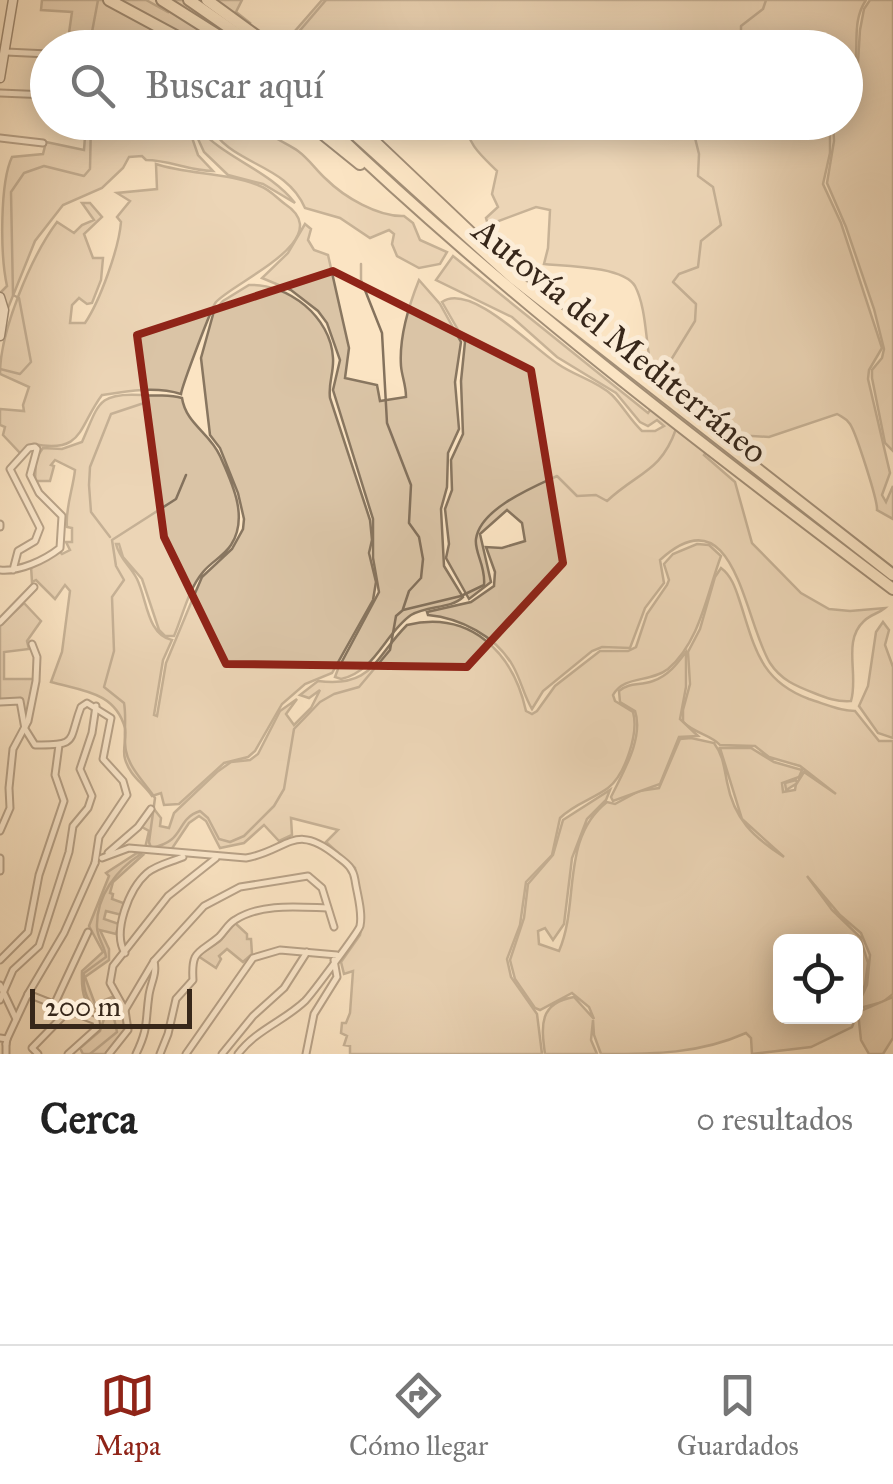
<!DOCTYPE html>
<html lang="es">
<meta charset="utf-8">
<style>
body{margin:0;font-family:"IM FELL Great Primer",serif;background:#f2f2f2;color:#222}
.controls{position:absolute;right:30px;bottom:30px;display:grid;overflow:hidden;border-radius:15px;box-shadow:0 5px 25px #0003}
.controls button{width:90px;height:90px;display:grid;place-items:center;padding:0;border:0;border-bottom:2px solid #e0e0e0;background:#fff;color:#222;font:50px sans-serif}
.scale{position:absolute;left:30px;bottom:25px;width:162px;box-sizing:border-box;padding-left:10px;border:5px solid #37271a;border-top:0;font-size:28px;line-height:35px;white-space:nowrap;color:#37271a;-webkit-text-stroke:8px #fcedd8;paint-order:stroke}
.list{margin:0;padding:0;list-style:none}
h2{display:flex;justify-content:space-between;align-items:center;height:130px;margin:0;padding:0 40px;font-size:42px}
h2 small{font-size:32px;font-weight:400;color:#767676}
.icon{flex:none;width:55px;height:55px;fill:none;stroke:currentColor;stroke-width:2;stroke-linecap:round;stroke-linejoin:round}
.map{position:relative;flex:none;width:893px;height:1054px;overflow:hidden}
.search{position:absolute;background:#fff;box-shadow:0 5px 25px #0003;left:30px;right:30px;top:30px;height:110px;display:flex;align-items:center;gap:25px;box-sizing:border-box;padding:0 35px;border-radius:55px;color:#767676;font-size:38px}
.sheet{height:290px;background:#fff}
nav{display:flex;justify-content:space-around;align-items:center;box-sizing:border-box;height:140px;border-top:2px solid #e0e0e0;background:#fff;font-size:28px;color:#767676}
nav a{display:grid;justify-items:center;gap:5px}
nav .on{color:#8f2418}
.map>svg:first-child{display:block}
.green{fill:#dac4a6;stroke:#887660;stroke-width:2.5}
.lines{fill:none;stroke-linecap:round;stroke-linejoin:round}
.stream{stroke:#84725d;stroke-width:2.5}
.street-casing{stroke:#685644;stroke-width:9}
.secondary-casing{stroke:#37271a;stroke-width:11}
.highway-casing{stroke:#37271a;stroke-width:14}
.street{stroke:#fcedd8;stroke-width:5}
.secondary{stroke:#fcedd8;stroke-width:8}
.highway{stroke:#fbe4c3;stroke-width:10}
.marked{fill:none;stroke:#8f2418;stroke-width:8;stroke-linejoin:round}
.labels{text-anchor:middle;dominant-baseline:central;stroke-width:10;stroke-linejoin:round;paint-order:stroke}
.street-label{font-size:35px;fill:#37271a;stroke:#fcedd8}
</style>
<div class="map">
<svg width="893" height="1054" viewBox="0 0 893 1054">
<rect width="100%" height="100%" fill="#fbe4c3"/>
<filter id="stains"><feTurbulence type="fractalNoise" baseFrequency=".002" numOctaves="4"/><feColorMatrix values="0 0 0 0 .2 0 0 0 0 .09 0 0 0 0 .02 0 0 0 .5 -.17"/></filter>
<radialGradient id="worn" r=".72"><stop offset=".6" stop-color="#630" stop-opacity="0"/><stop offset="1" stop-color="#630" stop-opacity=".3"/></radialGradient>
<g class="green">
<path d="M42,0H146L168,12L175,0H242L236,12L250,23L232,47H67L72,12L41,10Z"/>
<path d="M322,0H866C847,28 866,61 846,88V48L281,47Z"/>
<path d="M870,0H893V451L885,443L872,378V370L882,358L884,349L874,309L846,227L827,183L834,141L833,123L846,122V93L857,78L860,30L864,9Z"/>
<path d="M86,123H187L198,155L213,171C190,171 169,160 146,160L142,156L129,157L123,168L102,188L63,205L35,241L6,313L0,293L7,286C0,254 0,182 12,157L43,154L46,142L84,150Z"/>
<path d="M209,123H260C268,137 285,142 298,151C309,159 316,170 326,179C344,197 378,217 404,216L413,223L420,240L447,252L440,264L419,268L397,256L392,244L394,234L389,230L370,238L340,218L305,208C285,161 228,166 209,123Z"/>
<path d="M466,123H830V153L823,184L841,223L882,348L869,370L868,379L890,473L882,495L886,502L893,486V519L877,510C878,501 856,433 850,424C845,417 844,418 837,414L769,437L720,434L704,455L735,482L752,543L801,593L829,609L850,611L885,608C878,614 871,614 864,621C842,641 859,675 851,701C837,702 826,698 814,693C796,686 781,680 770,663C744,621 735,491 660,560L664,583L645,608L630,648L602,647L592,651L543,691L532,709C524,696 521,680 513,666C496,636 460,618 428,615L427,612L471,602L494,586L495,572L486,547L502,548L525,541L522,523L507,510L480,534L491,582L469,599L446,558L449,544L445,509L452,490L451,460L463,434L461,381L465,342L442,302C471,282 534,349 558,364C575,376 597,381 612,395C623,406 630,420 642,431H655L664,426L657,420L648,426L640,422L616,393L557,357L512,317L436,280L453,256L648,413L664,392C652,376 649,360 647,340C645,323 643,301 635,286C623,266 565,266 544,264L548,248L550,210L536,207L488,225L486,218L498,207L492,194L497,171C482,156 467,144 466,123Z"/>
<path d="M198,128C226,159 269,170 295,203L263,184L228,175L204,152L194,130Z"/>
<path d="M156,164C189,175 228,172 260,186C269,189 277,198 285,204C338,239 235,281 216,302C212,306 182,386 181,394C156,386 127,391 102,395C78,427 84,454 33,444L21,454L3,435L5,427L0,425V409L24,411L23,405L29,387L0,374C0,331 31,257 57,222L74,233L82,225L94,220L82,203H90L102,217L84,234L93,258H103L101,280L92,303L87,304L79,298L72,305L70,323H85C100,301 119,248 121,222L117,217L130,201L117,193L157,189Z"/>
<path d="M305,224L311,229L308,240L314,250L328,255L349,348L345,378L377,385L380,401L406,397C406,385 402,377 401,366C399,338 409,305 419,280L440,304L461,342L455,382L459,429L448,453L447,487L441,509L444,566L463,597C451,609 427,605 411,615C385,633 375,672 341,679L335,677L338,669L379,592L373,558V519L333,390L340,360L327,323L318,311L291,290L262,278L288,253Z"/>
<path d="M249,285C288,283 331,317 333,358C334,373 328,383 330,398L370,520L372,540L369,553L376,582L373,600L332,673L305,684L282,704L255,751L248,757L224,763L179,804L164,805L161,793L152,796C142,782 130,776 125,759C122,749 127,738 125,728C115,692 83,691 51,682L62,652L70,591L65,585L55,599L36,580L32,582L31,566L59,551L62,554L70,550L66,542H72V528L67,527C65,509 73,489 75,470L55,460L51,465L54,466L50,481H35L36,458L43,448L62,449L82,442C99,404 97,392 142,395C157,397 167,393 182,398C186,424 210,433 220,456C232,483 249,517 231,545C224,556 211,562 203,572C188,590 183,615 174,636H165L159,630L142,579L123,557L119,544H116C120,560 130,565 137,579C147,599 147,635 172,640L163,660L154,715L157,716L166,663L193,598L202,577L232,549L243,529L244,519L238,493L220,448L210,435L201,358L214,311L223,301Z"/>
<path d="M697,544L709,545L721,556C707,593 700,642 668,669C650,683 624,675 613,695L615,701L633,712C639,733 625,775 608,788C593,799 574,804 560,818L552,855L526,882L520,925L507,959L511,977L537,1014L542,1054H350V1046L344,1045L347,1036L341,1033L342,1023H346L350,1013L353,971L344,974L341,962L360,935L363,919L355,868L326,842L338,830L291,818L292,835L279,841L264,825L244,843L220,848L206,821L199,816L189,823L171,850L145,848L149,831L140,826L154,809L161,818L160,826L169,828L174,813L217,772L231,762L250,760L258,754L280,711L297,699L286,714L294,725L311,708L320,690L309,698L300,695L318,681C373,688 374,658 407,625C470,610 513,652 526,711L532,714L537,711L555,686L600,651H628L636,647L647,614L667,585L669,580L664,564L673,554Z"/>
<path d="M721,568C732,576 736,590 740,602C755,648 760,681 809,699C825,704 839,711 855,711L879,741H893V994L883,1002L856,1009L867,985L870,955L861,933L840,915L807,876L832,910L860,937L868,963L865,985L856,1003V942H780V1016L848,1017L854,1022L852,1027L811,1047L752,1054L751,1038L746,1033C699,1054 655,1054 601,1054L594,1035L593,1020L591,1040L597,1054H545C541,1025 539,1003 574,997L594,1019L589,1007L572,993L540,1010L535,1008L515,979L510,960L524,918L528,884L553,855L563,820L610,790L606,800L587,819L572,858L564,924L553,940L545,928L538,931L539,944L559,951C580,903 560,839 607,802L615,804L639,791L659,788L680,739L691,738L714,743C723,755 724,767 727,782C734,819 753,837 784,857L742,819L720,748H751L774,762L802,770L799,777L782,783L783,792L795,790L796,784L786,790L785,783L796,780L797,783L804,772L836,794L800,766L769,757L755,746L720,745C711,735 694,733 683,722V710L690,684L688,652L700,629L715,577Z"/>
<path d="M24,603L41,621L27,641L29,649L4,652V679H34L26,720L20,698L0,700V625Z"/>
<path d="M883,622L889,630L885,645L893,667V738L878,733L859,706L868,686L876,632Z"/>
<path d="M686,652V687L680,719L698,736L679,737L660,784L613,801L611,797C623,772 644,738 635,711L620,702L619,691C630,682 639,686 653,681C668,676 677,664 686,652Z"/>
<path d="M137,853L143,855L113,882L110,893L113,894L112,899L126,904L122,915L106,911L104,919L119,924L116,934L100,930L109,949V960L85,977L95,1004L112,997L122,1011L125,1029L105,1054H83L80,1048L100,1031L104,1019C84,1006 81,995 82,971L103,952L89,926L109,876L106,873Z"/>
<path d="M235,923L247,934V939H251L252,954L243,962L227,949L219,956L221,959L216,968L198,956L220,941Z"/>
<path d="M893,997V1038L883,1054H869L861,1040L858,1012Z"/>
</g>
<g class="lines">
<g class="stream">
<path d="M198,29L196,39L212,48"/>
<path d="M89,48L98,0"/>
<path d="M285,48L326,0"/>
<path d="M741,48V26L763,9L766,0"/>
<path d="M361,264V280L382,333L387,423L411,485L409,523L419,537L423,559L421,578L409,591L403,609"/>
<path d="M0,369L20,374L31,362L19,298L13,295L11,192L24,173L44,166L84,176L90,169L91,122"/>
<path d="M682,407L684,402L666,377V368L695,321L696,304L673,282L679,274L698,267L701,241L721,225L713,187L698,176L699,154L691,122"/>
<path d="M110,537L91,512L89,485L90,467L111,414L144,403"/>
<path d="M151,848C187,841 174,820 200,811L208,818L219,839L230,842L244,836L274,806L284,789L294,729L320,702L334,694L359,687L390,650L396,616L403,610L461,596L484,585C486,566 474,552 476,539C480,509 533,487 557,476L577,496L596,495L607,501C638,472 661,472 676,429"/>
<path d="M151,848L149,842L155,798C146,784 129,768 126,751C123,736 127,719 124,703L104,687L114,651L112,597L124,580L116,566L112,540L176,499L186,475"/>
<path d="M90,1054L117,1032L114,1018C91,1010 82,997 84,973L106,957C105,946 97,938 97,927C96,896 117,869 141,854"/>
</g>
<defs>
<g id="street">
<path d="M6,52L48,54"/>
<path d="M0,93L48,95"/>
<path d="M0,138L43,143"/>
<path d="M0,524V527"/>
<path d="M0,570C19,572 45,560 60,548L62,516L39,493L30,475L37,449L35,447L29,448L10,469L40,528L35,541L18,551L13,570"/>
<path d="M0,622L34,587"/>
<path d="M0,702L20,701L25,729L35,745C79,746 68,741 81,707L87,703L111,718L103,759L123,781L127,795L99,837L95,863"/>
<path d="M0,831L10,808L9,788L13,749L28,721L36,681L37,657L32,644"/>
<path d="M108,853L138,827L151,809"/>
<path d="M0,858V871"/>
<path d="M102,858L129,848L246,858C288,851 294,821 337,856C346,863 353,867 355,880C357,894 363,912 360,926C359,931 311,995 305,1001C284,1021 256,1030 238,1054"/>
<path d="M125,953C112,932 129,889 147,873C156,865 171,862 183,857"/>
<path d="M0,960L28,932L39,875L64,801L55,775L59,745"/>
<path d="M0,985L16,1019"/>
<path d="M28,994L96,1021L97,1028L68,1054"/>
<path d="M0,1000L13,970L39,946L69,852L73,826L88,808L92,796L80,769L92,733L96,706"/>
<path d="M54,1005L88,932"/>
<path d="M125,1010L154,961L204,906L240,887L308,876L322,888L334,927"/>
<path d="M0,1038L7,1039L6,1044"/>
<path d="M7,1039L28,994L64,933L95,863"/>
<path d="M6,1054V1044"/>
<path d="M38,1054L32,1048L69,1010"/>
<path d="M109,1054L128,1030L125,1010L110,983L113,966L168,896L216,858"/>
<path d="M136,1054C149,1027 145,1022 149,995C151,982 157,974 154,961"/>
<path d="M160,1054L168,1034L176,999L193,980C191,949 199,954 219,937C225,931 228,924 235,920C261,903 298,907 327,908"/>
<path d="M186,1054L253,958L280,950L337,955"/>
<path d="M222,1054L253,1016L284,988L307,952"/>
<path d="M306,1054L314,1014L337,977L334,960"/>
</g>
<g id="secondary">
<path d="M0,78L13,0"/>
<path d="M0,297L4,310L0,336"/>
</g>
<g id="highway">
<path d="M109,0L198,48"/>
<path d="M162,0L238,48"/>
<path d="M189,0L258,48"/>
<path d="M207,0L273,48"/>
<path d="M308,122L360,164"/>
<path d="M324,122C502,293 697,441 893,589"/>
<path d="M341,122L513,278L893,575"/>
<path d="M354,122L472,234"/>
</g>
</defs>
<use href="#street" class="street-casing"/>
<use href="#secondary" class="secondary-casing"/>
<use href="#highway" class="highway-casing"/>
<use href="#street" class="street"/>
<use href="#secondary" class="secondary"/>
<use href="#highway" class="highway"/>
</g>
<path d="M0 0H893V1054H0ZM333,271L531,370L563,563L467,667L226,664L164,537L137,335Z" fill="#fbe4c3" fill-opacity=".55" fill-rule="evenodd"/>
<path class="marked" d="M333,271L531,370L563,563L467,667L226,664L164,537L137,335Z"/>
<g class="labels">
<g class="street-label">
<text transform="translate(620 341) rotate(39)">Autovía del Mediterráneo</text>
</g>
</g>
<rect width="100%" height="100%" filter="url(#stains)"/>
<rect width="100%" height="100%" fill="url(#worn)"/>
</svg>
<div class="controls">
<button><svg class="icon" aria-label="locate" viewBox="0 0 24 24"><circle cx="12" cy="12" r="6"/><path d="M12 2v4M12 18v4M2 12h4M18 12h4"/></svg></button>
</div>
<div class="scale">200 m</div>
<div class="search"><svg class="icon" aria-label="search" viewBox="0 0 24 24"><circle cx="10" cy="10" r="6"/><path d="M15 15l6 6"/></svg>Buscar aquí</div>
</div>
<section class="sheet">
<h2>Cerca<small>0 resultados</small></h2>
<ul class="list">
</ul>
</section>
<nav>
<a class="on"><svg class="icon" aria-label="map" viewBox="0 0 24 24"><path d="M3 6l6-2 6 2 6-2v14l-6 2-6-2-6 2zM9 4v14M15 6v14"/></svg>Mapa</a>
<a><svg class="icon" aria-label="directions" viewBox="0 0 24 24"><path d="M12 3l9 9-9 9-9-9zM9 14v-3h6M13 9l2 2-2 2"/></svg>Cómo llegar</a>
<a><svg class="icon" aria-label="saved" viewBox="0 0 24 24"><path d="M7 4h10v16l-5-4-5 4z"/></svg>Guardados</a>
</nav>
